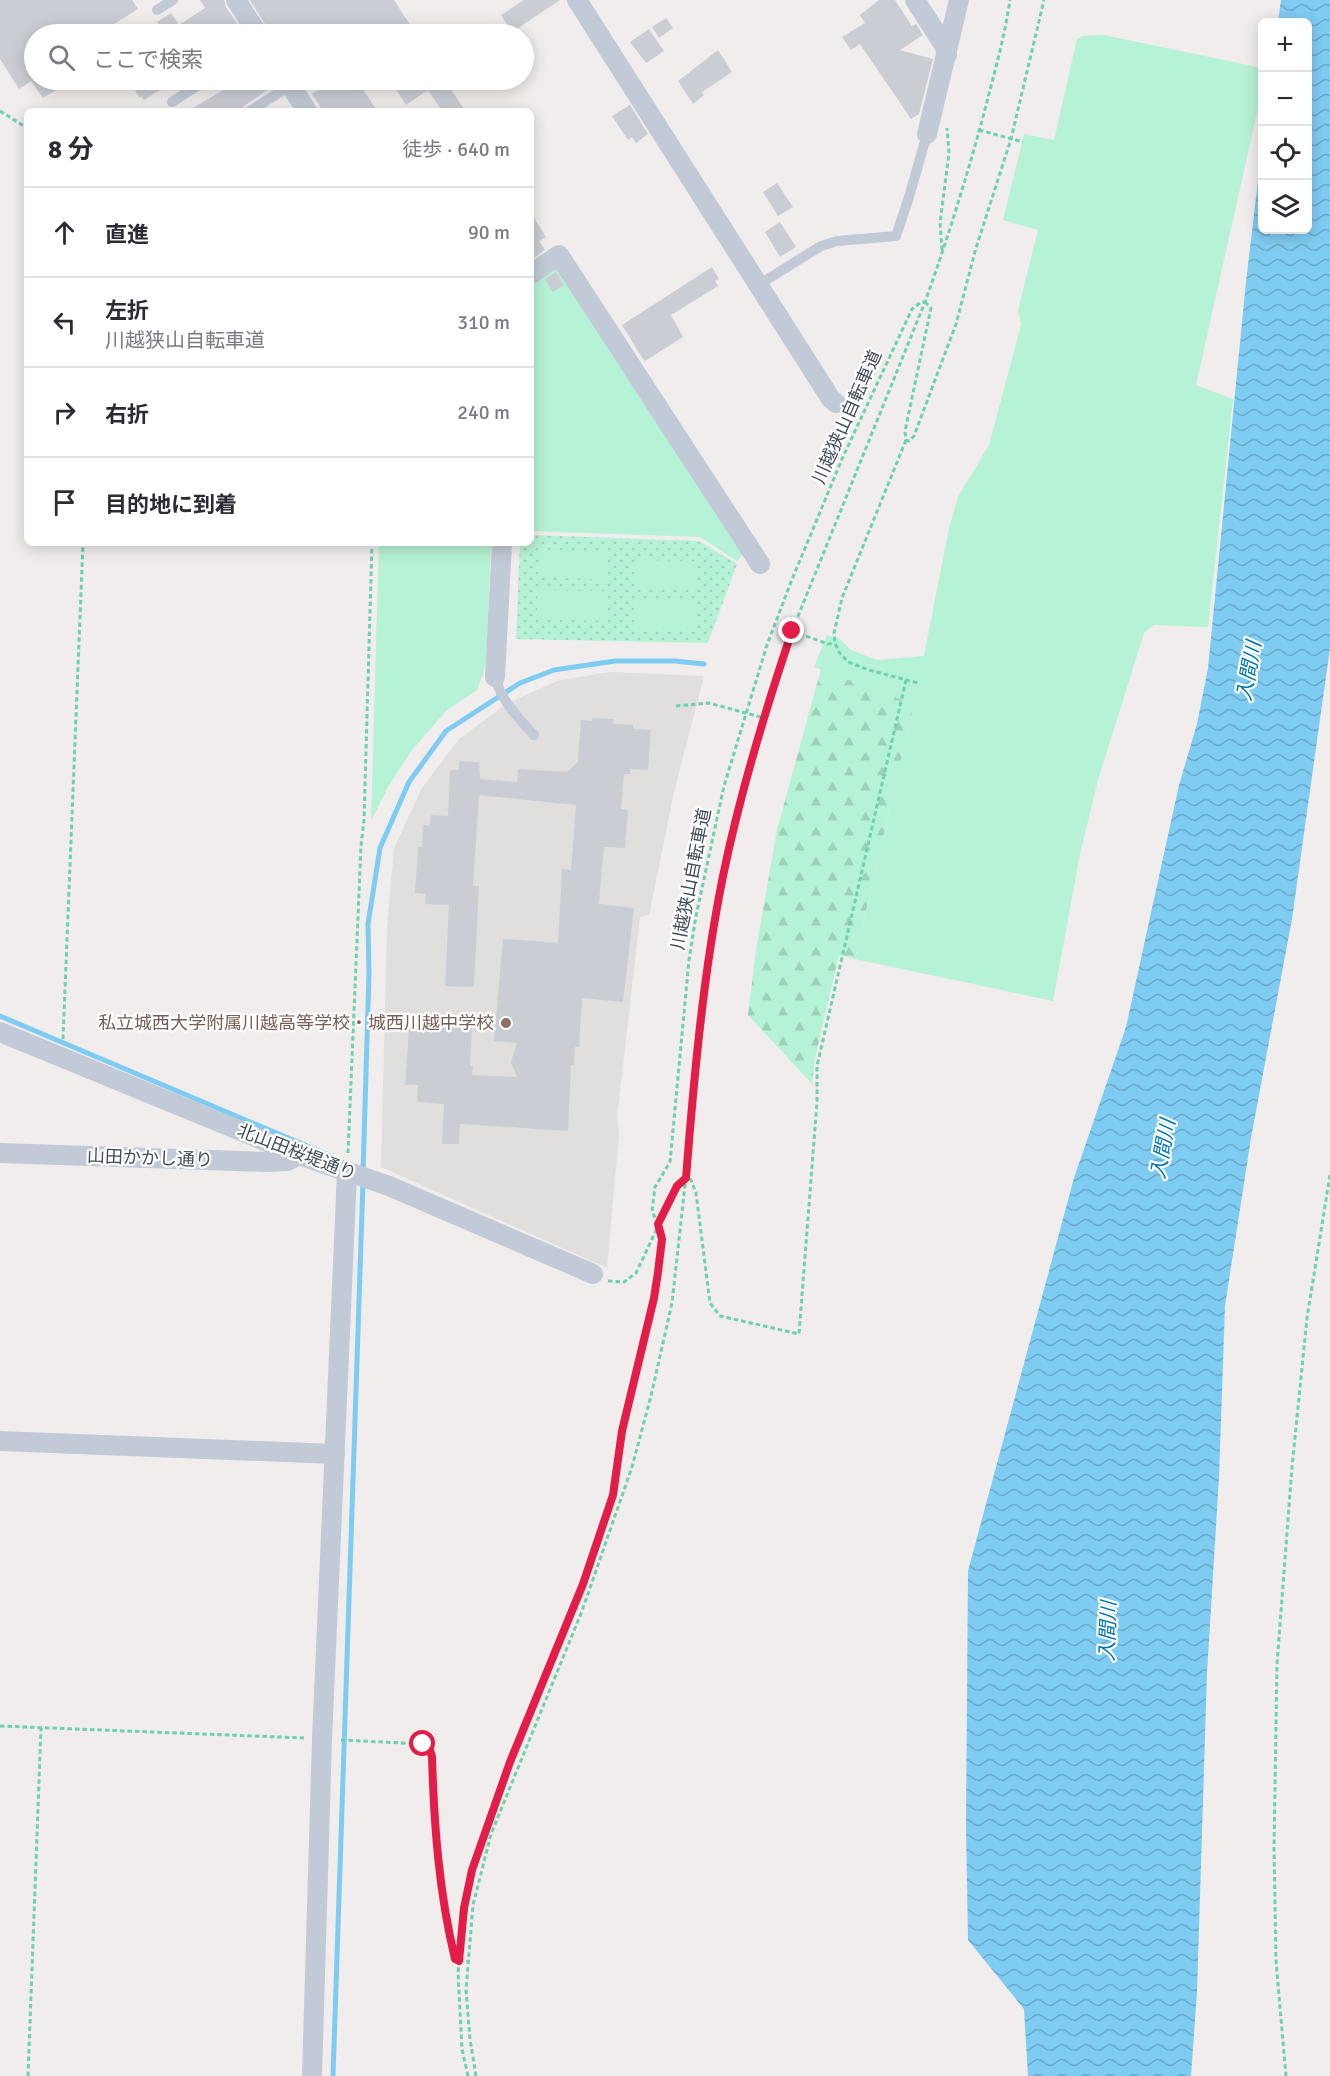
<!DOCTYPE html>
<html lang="ja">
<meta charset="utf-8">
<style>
body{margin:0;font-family:Signika,"Noto Sans JP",sans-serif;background:#f7f7f7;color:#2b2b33}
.controls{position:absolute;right:18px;top:18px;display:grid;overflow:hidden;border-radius:9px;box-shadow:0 3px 15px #0003}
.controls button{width:54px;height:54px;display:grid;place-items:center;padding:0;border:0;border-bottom:2px solid #e1e1e2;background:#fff;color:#2b2b33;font:30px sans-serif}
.stop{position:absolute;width:18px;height:18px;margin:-14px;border:4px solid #e11d48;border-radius:50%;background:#fff}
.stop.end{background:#e11d48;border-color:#fff;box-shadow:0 2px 6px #0008}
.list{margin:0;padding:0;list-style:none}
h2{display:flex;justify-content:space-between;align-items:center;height:78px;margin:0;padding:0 24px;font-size:26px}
h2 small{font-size:20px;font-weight:400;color:#7c7c81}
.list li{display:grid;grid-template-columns:39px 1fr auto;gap:18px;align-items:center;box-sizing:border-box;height:90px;padding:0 24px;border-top:2px solid #e1e1e2}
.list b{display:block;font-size:22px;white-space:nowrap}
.list p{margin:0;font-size:20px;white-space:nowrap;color:#7c7c81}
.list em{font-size:20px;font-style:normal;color:#7c7c81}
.icon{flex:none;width:33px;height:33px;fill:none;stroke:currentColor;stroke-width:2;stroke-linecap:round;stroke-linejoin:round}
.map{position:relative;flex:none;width:1330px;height:2076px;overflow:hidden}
.search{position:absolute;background:#fff;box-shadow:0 3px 15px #0003;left:24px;top:24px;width:510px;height:66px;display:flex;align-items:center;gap:15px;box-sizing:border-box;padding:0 21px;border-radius:33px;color:#7c7c81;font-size:22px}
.panel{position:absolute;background:#fff;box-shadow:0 3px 15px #0003;left:24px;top:108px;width:510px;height:438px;border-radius:9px}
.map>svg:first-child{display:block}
.education{fill:#e1dede}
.grass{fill:url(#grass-dots)}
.forest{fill:url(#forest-firs)}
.pitch{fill:#b6f2d5}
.water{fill:url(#water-waves)}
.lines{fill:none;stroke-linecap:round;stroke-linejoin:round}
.stream{stroke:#7fccf3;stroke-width:5}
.building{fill:#cbcdd5}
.path{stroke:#6bd2ad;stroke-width:3;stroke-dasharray:4.5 3;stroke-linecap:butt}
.service{stroke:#c1cad6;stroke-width:10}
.minor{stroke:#c1cad6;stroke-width:20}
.route{stroke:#e11d48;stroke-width:8}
.education-dot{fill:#8d6e63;stroke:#fff;stroke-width:2}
.labels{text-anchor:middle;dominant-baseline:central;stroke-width:4.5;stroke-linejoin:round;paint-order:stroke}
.street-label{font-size:18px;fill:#434d5b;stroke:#fff}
.education-label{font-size:18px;fill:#785e54;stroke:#fff;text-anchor:end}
.water-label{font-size:20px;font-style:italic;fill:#0176b1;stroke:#fff}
</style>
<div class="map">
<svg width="1330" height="2076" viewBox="0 0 1330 2076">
<defs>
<pattern id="grass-dots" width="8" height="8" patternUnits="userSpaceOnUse" patternTransform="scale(1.5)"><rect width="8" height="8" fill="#b6f2d5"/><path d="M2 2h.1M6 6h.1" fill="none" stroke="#9ed1b9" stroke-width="1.8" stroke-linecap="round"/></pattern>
<pattern id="forest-firs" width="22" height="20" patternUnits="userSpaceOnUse" patternTransform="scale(1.5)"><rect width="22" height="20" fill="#b6f2d5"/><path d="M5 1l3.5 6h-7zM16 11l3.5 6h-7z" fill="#9ed1b9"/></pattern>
<pattern id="water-waves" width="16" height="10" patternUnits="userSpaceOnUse" patternTransform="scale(1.5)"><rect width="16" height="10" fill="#7fccf3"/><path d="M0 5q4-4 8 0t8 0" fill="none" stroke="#6aa8c8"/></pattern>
</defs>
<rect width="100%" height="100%" fill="#f0edec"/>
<path class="education" d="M610,672L704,676L674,792L649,915L640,917L617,1118L619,1134L607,1268L381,1167L387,927L394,848L422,788L459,739L508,703L557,681Z"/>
<path class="grass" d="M531,535L699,541L737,564L708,643L516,639L520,543H531Z"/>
<path class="forest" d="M821,669L914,704L855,959L839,955L815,1058L812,1084L748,1015L756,950L777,830Z"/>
<g class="pitch">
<path d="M1104,35L1262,68L1260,99L1196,385L1233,399L1208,627L1154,625L1144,633L1098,780L1080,854L1053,1001L855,959L914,704L814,667L827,635L840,639L851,650L877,660L924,656L949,528L958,497L989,445L1021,325L1018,310L1038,230L1003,220L1024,134L1054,140L1077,39L1082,36Z"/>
<path d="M554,267L561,268L744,552L737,561L700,537L531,531V282Z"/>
<path d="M379,543H491L486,665L477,690L447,710L412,750L388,787L371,821Z"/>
<path d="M540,549L608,552L607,580L538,577Z"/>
<path d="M635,560L698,561L697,588L634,586Z"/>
<path d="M537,590L606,591L605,621L537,619Z"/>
<rect x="634" y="602" width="62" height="26"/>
</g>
<path class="water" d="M1281,0H1330V648L1292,919L1251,1138L1225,1306L1219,1477L1207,1673L1197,1992L1191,2076H1028L1024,2009L968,1940L966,1825L968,1571L1074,1178L1126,1027L1179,785L1197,724L1208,668L1246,282L1262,147V230H1308V22H1278Z"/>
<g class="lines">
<g class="stream">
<path d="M0,1016L333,1157"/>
<path d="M363,1173L369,973L368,924L380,848L409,782L446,731L520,683L554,670L615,661H675L704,664"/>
<path d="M333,2076L363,1182"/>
</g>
</g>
<g class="building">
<path d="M0,0H132L138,9L98,34H34V80H72L43,98L31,81L19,89L0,59Z"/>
<path d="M200,0H224L226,7L242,31L237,34H164L157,22L171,13L179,25L205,8Z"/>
<path d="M250,0H394L416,34H271Z"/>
<path d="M524,0H560L512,32L501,15Z"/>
<path d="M879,0H895L912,26L916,24L923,35L900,50L933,59L919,114L911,119L860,44L851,50L842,37L865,23L860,15Z"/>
<path d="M666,18L673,28L659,38L652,27Z"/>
<path d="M649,29L664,51L646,63L630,42Z"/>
<path d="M718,50L732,72L702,92L704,95L693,104L678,81Z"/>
<path d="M128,80H175L144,100L141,96L140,98Z"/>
<path d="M240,80H275L276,84L237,111H188Z"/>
<path d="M334,80H357L377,111H323L312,94Z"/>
<path d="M390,80H445L465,111H442L428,90L406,105Z"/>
<path d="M630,105L648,134L636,143L632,137L628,140L612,116Z"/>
<path d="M777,183L793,207L778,216L763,192Z"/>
<path d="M531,213L546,237L539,241L545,250L531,260Z"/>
<path d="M780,222L796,247L780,257L765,232Z"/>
<path d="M712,267L719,279L715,281L718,286L671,315L683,337L645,361L643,359L622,325Z"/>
<path d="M556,272L564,285L553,292L545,279Z"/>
<path d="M592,718L614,719L613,724L633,725V729L651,730L648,770L630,769V774H624L621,809L628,810L625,848L604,847L601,878L599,904L634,908L623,1002L582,998L579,1047H575L574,1065H571L568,1131L460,1124L459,1144H442L444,1104L417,1102L418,1085H405L410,1017L472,1022L470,1066H473L472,1075L517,1077L511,1062L517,1043L494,1041L503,939L558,943L562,869L571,870L576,805L479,795L473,886H479L474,986L470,987L445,986L449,905L425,904L426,894L415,893L418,847H422L423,825H430L431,815L448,816L450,770H459V761L479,762L480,779L517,782L518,769L567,772L578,762L581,720L592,721Z"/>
</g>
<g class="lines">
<g class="path">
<path d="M0,111L27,128"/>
<path d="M979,130L1023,142"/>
<path d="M942,250L940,223L949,153L947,128"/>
<path d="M925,302L931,308L905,431L906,440L909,441L914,436L956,324L976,248L1011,139L1044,0"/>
<path d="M906,440L842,598L834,633L835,643L839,652L848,662L869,670L918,683"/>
<path d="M792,631L828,644L835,643"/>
<path d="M676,706L709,703L764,718"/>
<path d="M63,1039L83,543"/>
<path d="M348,1153L361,846L364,820L372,543"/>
<path d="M608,1281L624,1282L636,1273L677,1186L686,1178L691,1180L696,1193L710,1303L720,1316L799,1334L817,1102V1066L906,680"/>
<path d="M0,1726L304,1738"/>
<path d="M341,1740L423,1744L430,1747L432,1757C434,1825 439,1893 455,1959L467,1961"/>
<path d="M28,2076L41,1728"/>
<path d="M468,2076L462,2049L458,1973L464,1908L472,1870L510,1762L583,1584L613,1495L622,1431L654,1298L659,1272L662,1239V1233L652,1211L655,1187L670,1162L689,960L696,916L724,786L767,645L791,582L842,459L912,309L921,302H925"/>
<path d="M476,2076L470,2039L466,1990L473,1905L491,1834L582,1611L632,1467L651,1396L672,1303L713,932L738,808L772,691L792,631L925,302C947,241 966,179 983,117C993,78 1004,40 1010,0"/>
<path d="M1286,2076L1276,1961L1274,1848L1277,1664L1292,1467L1307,1318L1330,1175"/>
</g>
<g class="service">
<path d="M157,10L173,0"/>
<path d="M172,102L206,80"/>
<path d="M250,111L291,85"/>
<path d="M758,285L821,246L837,241L896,236L909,197L927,134"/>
<path d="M495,677C501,700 518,718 534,735"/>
</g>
<g class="minor">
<path d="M236,0L258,34"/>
<path d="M577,0L831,399L836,403"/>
<path d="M915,0L944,45L947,55"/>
<path d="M287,80L307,111"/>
<path d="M927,134L959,0"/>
<path d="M531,274L559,255L760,564"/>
<path d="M495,677L502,543"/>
<path d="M0,1032L299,1155L389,1186L593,1274"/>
<path d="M0,1153L267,1162L287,1161L299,1155"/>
<path d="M0,1441L335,1454"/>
<path d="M312,2076L322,1739L347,1173"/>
</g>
</g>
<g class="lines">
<path class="route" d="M423,1744L429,1747L432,1757C434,1825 439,1893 455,1959L459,1961L464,1908L472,1870L510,1762L583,1584L613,1495L622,1431L654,1298L658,1272L662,1239L658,1224L677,1186L686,1178C694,1077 703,975 723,876C740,793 765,711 792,631"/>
</g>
<circle class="education-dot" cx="506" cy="1023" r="6"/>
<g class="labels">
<g class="street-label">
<text transform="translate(847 417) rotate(-66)">川越狭山自転車道</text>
<text transform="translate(691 879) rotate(-79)">川越狭山自転車道</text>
<text transform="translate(297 1152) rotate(21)">北山田桜堤通り</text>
<text transform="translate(150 1158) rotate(2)">山田かかし通り</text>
</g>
<g class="education-label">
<text x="494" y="1023">私立城西大学附属川越高等学校・城西川越中学校</text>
</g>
<g class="water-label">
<text transform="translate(1249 671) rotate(-80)">入間川</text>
<text transform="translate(1163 1149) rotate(-80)">入間川</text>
<text transform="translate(1108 1631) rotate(-88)">入間川</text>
</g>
</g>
</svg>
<div class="controls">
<button>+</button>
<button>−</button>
<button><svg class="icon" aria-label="locate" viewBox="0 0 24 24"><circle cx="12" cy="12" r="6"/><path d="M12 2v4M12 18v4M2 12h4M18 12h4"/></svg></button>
<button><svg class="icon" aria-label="layers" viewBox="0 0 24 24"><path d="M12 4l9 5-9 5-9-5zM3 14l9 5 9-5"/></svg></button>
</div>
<div class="stop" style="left:423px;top:1744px"></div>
<div class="stop end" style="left:792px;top:631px"></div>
<div class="search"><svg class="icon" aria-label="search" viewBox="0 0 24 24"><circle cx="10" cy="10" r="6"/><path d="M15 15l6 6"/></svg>ここで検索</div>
<section class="panel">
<h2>8 分<small>徒歩 · 640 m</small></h2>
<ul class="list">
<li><svg class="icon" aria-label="ahead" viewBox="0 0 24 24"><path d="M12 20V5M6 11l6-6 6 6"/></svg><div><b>直進</b></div><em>90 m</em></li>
<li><svg class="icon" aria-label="left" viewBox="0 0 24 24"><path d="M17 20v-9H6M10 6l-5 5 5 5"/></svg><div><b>左折</b><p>川越狭山自転車道</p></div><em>310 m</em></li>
<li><svg class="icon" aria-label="right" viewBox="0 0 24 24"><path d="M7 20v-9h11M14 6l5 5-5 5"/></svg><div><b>右折</b></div><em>240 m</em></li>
<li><svg class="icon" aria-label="arrive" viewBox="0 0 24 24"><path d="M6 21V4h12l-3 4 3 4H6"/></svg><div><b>目的地に到着</b></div></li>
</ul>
</section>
</div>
